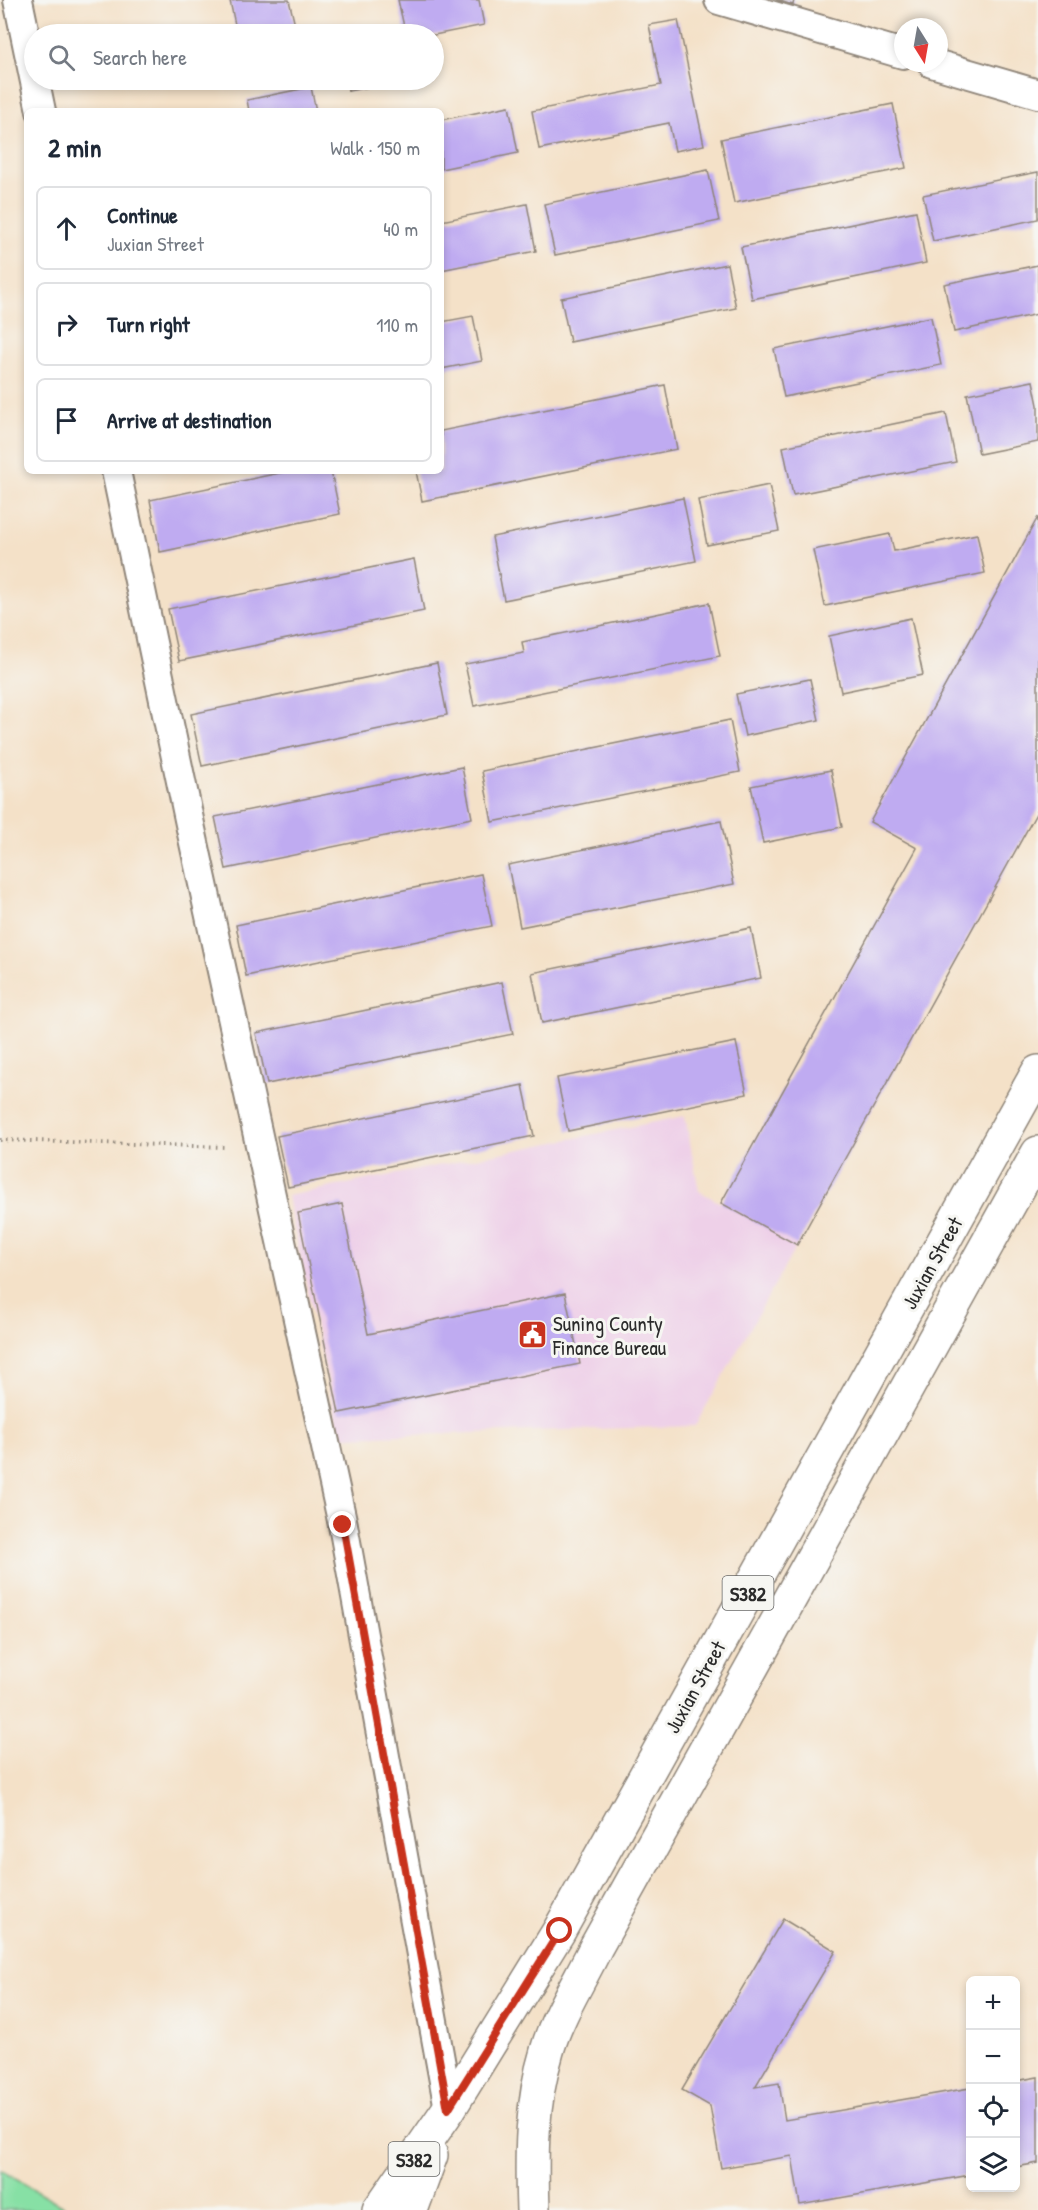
<!DOCTYPE html>
<meta charset="utf-8">
<style>
body{margin:0;font-family:"Patrick Hand",sans-serif;background:#f2f2f3;color:#1f2937}
.controls{position:absolute;right:18px;bottom:18px;display:grid;overflow:hidden;border-radius:9px;box-shadow:0 3px 9px #0003}
.controls button{width:54px;height:54px;display:grid;place-items:center;padding:0;border:0;border-bottom:2px solid #e0e1e3;background:#fff;color:#1f2937;font:30px sans-serif}
.compass{position:absolute;left:894px;top:18px;width:54px;height:54px;border-radius:50%;background:#fff;box-shadow:0 3px 9px #0003;rotate:169deg}
.stop{position:absolute;width:18px;height:18px;margin:-14px;border:4px solid #c8321e;border-radius:50%;background:#fff}
.stop.end{background:#c8321e;border-color:#fff;box-shadow:0 2px 6px #0008}
.list{margin:0;padding:0;list-style:none}
h2{display:flex;justify-content:space-between;align-items:center;height:78px;margin:0;padding:0 24px;font-size:26px}
h2 small{font-size:20px;font-weight:400;color:#747a83}
.list li{display:grid;grid-template-columns:39px 1fr auto;gap:18px;align-items:center;box-sizing:border-box;height:84px;margin:0 12px 12px;padding:0 12px;border:2px solid #e0e1e3;border-radius:9px}
.list b{display:block;font-size:22px;white-space:nowrap}
.list p{margin:0;font-size:20px;white-space:nowrap;color:#747a83}
.list em{font-size:20px;font-style:normal;color:#747a83}
.icon{flex:none;width:33px;height:33px;fill:none;stroke:currentColor;stroke-width:2;stroke-linecap:round;stroke-linejoin:round}
.map{position:relative;flex:none;width:1038px;height:2210px;overflow:hidden}
.search{position:absolute;background:#fff;box-shadow:0 3px 9px #0003;left:24px;top:24px;width:420px;height:66px;display:flex;align-items:center;gap:15px;box-sizing:border-box;padding:0 21px;border-radius:33px;color:#747a83;font-size:22px}
.panel{position:absolute;background:#fff;box-shadow:0 3px 9px #0003;left:24px;top:108px;width:420px;height:366px;border-radius:9px}
.map>svg:first-child{display:block}
.built{fill:#eed0e8}
.green{fill:#87e0a5;stroke:#598668;stroke-width:1.5}
.building{fill:#bfabf1}
.lines{fill:none;stroke-linecap:round;stroke-linejoin:round}
.street-casing{stroke:#90867a;stroke-width:32}
.primary-casing{stroke:#90867a;stroke-width:36}
.path{stroke:#90867a;stroke-width:4;stroke-dasharray:1.5 4.5;stroke-linecap:butt}
.street{stroke:#fff;stroke-width:28}
.primary{stroke:#fff;stroke-width:33}
.route{stroke:#c8321e;stroke-width:8}
.labels{text-anchor:middle;dominant-baseline:central;stroke-width:6;stroke-linejoin:round;paint-order:stroke}
.shield{fill:#f6f6f2;stroke:#686867;stroke-width:1.5}
.shield-label{font-size:20px;font-weight:bold;fill:#2b2b2b}
.street-label{font-size:21px;fill:#2b2b2b;stroke:#f6f6f2}
.poi-label{font-size:21px;fill:#2b2b2b;stroke:#f6f6f2;text-anchor:start}
</style>
<div class="map">
<svg width="1038" height="2210" viewBox="0 0 1038 2210">
<rect width="100%" height="100%" fill="#f6f6f2"/>
<filter id="ink" filterUnits="userSpaceOnUse"><feTurbulence type="fractalNoise" baseFrequency=".0167" numOctaves="2"/><feDisplacementMap in="SourceGraphic" scale="12" xChannelSelector="R" yChannelSelector="G"/><feConvolveMatrix kernelMatrix="1 2 1 2 8 2 1 2 1" color-interpolation-filters="sRGB"/></filter>
<filter id="wash" filterUnits="userSpaceOnUse"><feTurbulence type="fractalNoise" baseFrequency=".008" numOctaves="4" result="noise"/><feDisplacementMap in="SourceGraphic" scale="24" xChannelSelector="R" yChannelSelector="G"/><feGaussianBlur stdDeviation="1.35" result="paint"/><feColorMatrix in="noise" values="0 0 0 0 0 0 0 0 0 0 0 0 0 0 0 0 0 1.4 0 .05"/><feComposite in="paint" operator="in"/></filter>
<g filter="url(#wash)">
<rect width="100%" height="100%" fill="#f4e1c8"/>
<path class="built" d="M685,1116L699,1191L797,1245L695,1426L340,1437L287,1196Z"/>
<path class="green" d="M0,2170L70,2210H0Z"/>
<g id="blocks">
<g class="building">
<path d="M238,0H289L297,34H237L230,1Z"/>
<path d="M398,0H479L484,25L434,35L393,34L405,31Z"/>
<path d="M776,0H794L793,5Z"/>
<path d="M678,20L704,145L675,151L669,123L539,149L532,111L661,85L649,25Z"/>
<path d="M346,80H401V81L348,91Z"/>
<path d="M311,87L316,111H249L247,100Z"/>
<path d="M893,104L906,168L734,203L721,139Z"/>
<path d="M509,106L518,153L441,169V120Z"/>
<path d="M708,170L719,221L555,255L544,204Z"/>
<path d="M1038,172V219L933,241L923,195Z"/>
<path d="M527,204L536,251L441,270V221Z"/>
<path d="M916,211L926,263L752,299L741,247Z"/>
<path d="M727,264L736,308L570,342L561,298Z"/>
<path d="M1038,265V314L954,332L944,284Z"/>
<path d="M473,316L482,361L441,369V322Z"/>
<path d="M931,317L941,365L784,397L774,349Z"/>
<path d="M1033,381L1038,405V442L979,454L967,394Z"/>
<path d="M665,385L677,449L422,501L416,471H441V431Z"/>
<path d="M946,413L956,462L793,495L783,447Z"/>
<path d="M289,471H331L340,514L160,552L150,500Z"/>
<path d="M769,485L779,531L707,545L698,500Z"/>
<path d="M683,498L696,561L504,600L492,537Z"/>
<path d="M1038,517V810L797,1245L721,1203L917,848L870,822Z"/>
<path d="M890,534L894,551L977,534L985,573L825,606L813,550Z"/>
<path d="M414,559L424,611L179,661L168,609Z"/>
<path d="M709,603L720,656L474,706L465,664L524,653L522,642Z"/>
<path d="M911,618L923,675L841,692L829,636Z"/>
<path d="M437,663L447,715L202,766L191,714Z"/>
<path d="M810,679L819,720L745,736L736,694Z"/>
<path d="M730,720L740,772L492,822L482,771Z"/>
<path d="M462,767L472,818L226,869L215,817Z"/>
<path d="M831,770L842,827L763,843L751,786Z"/>
<path d="M721,821L734,884L520,927L508,865Z"/>
<path d="M481,874L492,926L246,976L236,925Z"/>
<path d="M751,928L761,978L542,1023L532,973Z"/>
<path d="M502,982L513,1034L267,1084L256,1033Z"/>
<path d="M736,1042L747,1094L568,1131L557,1078Z"/>
<path d="M523,1085L534,1136L288,1187L277,1136Z"/>
<path d="M342,1204L368,1334L565,1293L580,1364L339,1413L298,1213Z"/>
<path d="M783,1919L836,1951L755,2087L779,2083L785,2120L970,2088V2175L800,2205L792,2156L721,2168L710,2106L682,2090Z"/>
<path d="M1038,2077V2163L1016,2167V2081Z"/>
</g>
</g>
</g>
<g filter="url(#ink)">
<use href="#blocks" fill-opacity="0" stroke="#90867a" stroke-width="1.5"/>
<g class="lines">
<defs>
<g id="street">
<path d="M18,0L41,111"/>
<path d="M719,0L903,54"/>
<path d="M932,63L1038,94"/>
<path d="M116,471L191,829L343,1525L449,2109"/>
</g>
<g id="primary">
<path d="M379,2210L449,2109L559,1931L1038,1072"/>
<path d="M411,2210L431,2155"/>
<path d="M533,2210C531,2155 531,2104 547,2051C556,2018 581,1978 596,1947L1038,1153"/>
</g>
</defs>
<use href="#street" class="street-casing"/>
<use href="#primary" class="primary-casing"/>
<path class="path" d="M0,1140L227,1147"/>
<use href="#street" class="street"/>
<use href="#primary" class="primary"/>
</g>
</g>
<g class="lines" filter="url(#ink)">
<path class="route" d="M343,1525L448,2109L560,1931"/>
</g>
<defs>
<symbol id="civic-square" viewBox="-11 -11 22 22"><rect x="-9" y="-9" width="18" height="18" rx="4" fill="#c8321e" stroke="#f6f6f2"/><path d="M-.6-6.5H3V-4.5H.6V-3L4-1V1h2V6H-6V1h2V-1L-.6-3ZM-1.2 2.5V6h2.4V2.5Z" fill="#fff"/></symbol>
</defs>
<g fill-rule="evenodd">
<use href="#civic-square" x="516" y="1318" width="33" height="33"/>
</g>
<g class="labels">
<g class="shield">
<rect x="722.5" y="1576" width="51" height="34" rx="4.5"/>
<rect x="388.5" y="2142" width="51" height="34" rx="4.5"/>
</g>
<g class="shield-label">
<text x="748" y="1593">S382</text>
<text x="414" y="2159">S382</text>
</g>
<g class="street-label">
<text transform="translate(932 1263) rotate(-61)">Juxian Street</text>
<text transform="translate(695 1687) rotate(-61)">Juxian Street</text>
</g>
<g class="poi-label">
<text x="553" y="1323">Suning County<tspan x="553" dy="24">Finance Bureau</tspan></text>
</g>
</g>
</svg>
<div class="controls">
<button>+</button>
<button>−</button>
<button><svg class="icon" aria-label="locate" viewBox="0 0 24 24"><circle cx="12" cy="12" r="6"/><path d="M12 2v4M12 18v4M2 12h4M18 12h4"/></svg></button>
<button><svg class="icon" aria-label="layers" viewBox="0 0 24 24"><path d="M12 4l9 5-9 5-9-5zM3 14l9 5 9-5"/></svg></button>
</div>
<svg class="compass" viewBox="-18 -18 36 36"><path d="M0-13l5 13h-10z" fill="#e53935"/><path d="M0 13l5-13h-10z" fill="#747a83"/></svg>
<div class="stop" style="left:560px;top:1931px"></div>
<div class="stop end" style="left:343px;top:1525px"></div>
<div class="search"><svg class="icon" aria-label="search" viewBox="0 0 24 24"><circle cx="10" cy="10" r="6"/><path d="M15 15l6 6"/></svg>Search here</div>
<section class="panel">
<h2>2 min<small>Walk · 150 m</small></h2>
<ul class="list">
<li><svg class="icon" aria-label="ahead" viewBox="0 0 24 24"><path d="M12 20V5M6 11l6-6 6 6"/></svg><div><b>Continue</b><p>Juxian Street</p></div><em>40 m</em></li>
<li><svg class="icon" aria-label="right" viewBox="0 0 24 24"><path d="M7 20v-9h11M14 6l5 5-5 5"/></svg><div><b>Turn right</b></div><em>110 m</em></li>
<li><svg class="icon" aria-label="arrive" viewBox="0 0 24 24"><path d="M6 21V4h12l-3 4 3 4H6"/></svg><div><b>Arrive at destination</b></div></li>
</ul>
</section>
</div>
